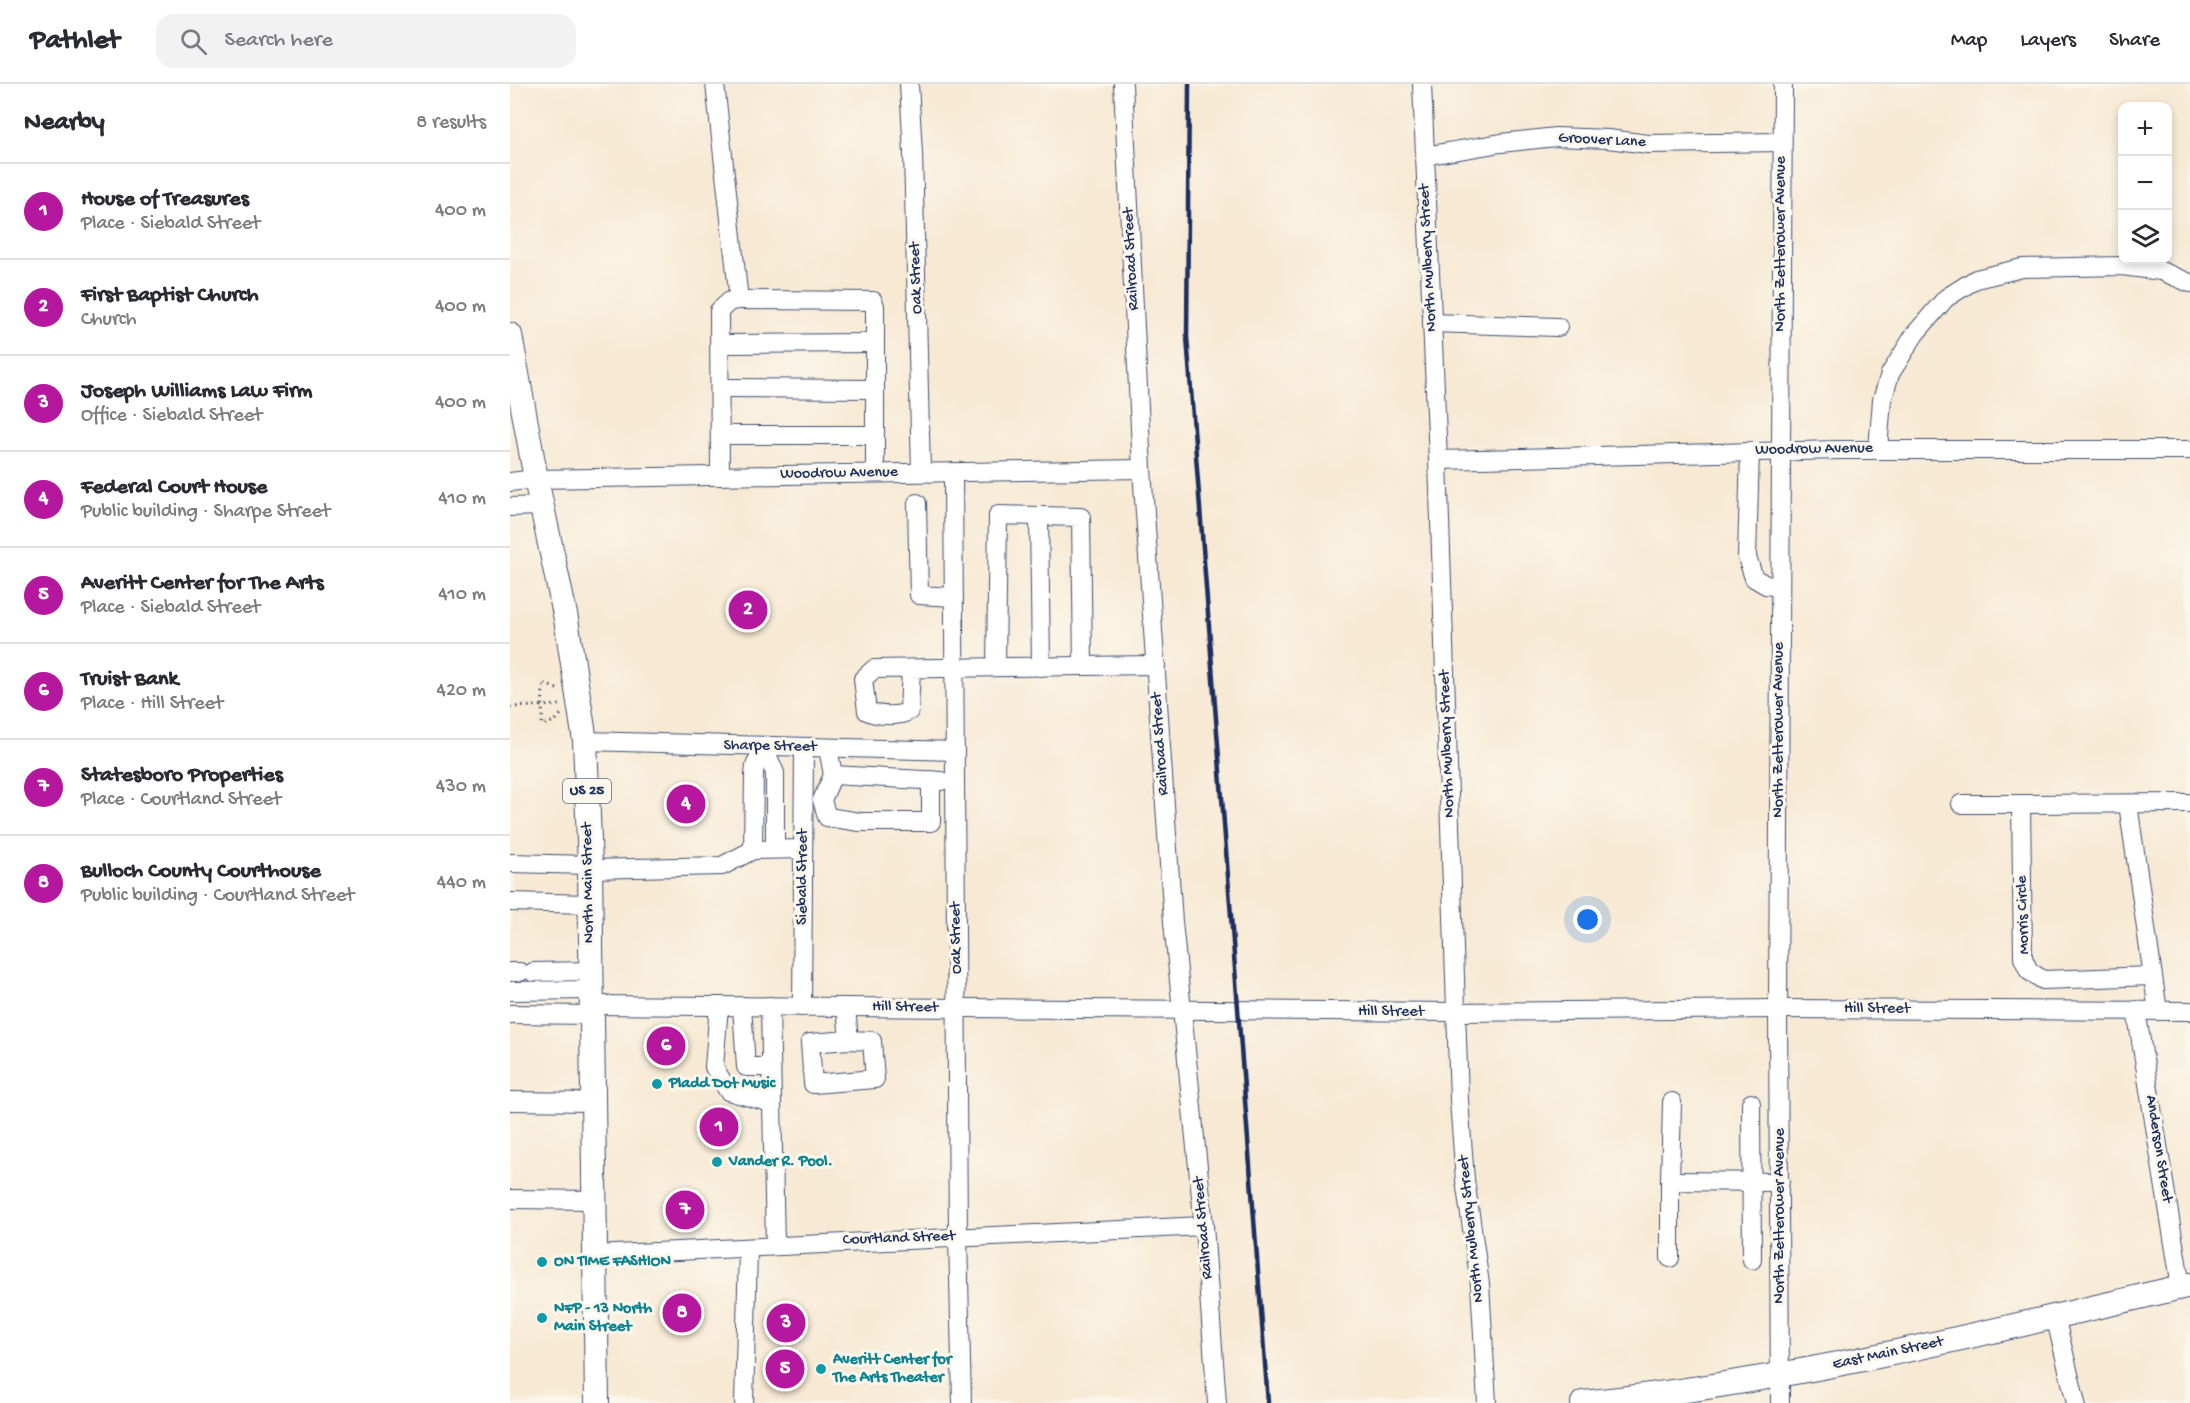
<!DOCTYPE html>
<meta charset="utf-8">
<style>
body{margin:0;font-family:"Gochi Hand",sans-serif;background:#f2f2f3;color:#2b2b33}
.controls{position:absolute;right:18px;top:18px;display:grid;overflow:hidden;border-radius:12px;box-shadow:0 3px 9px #0003}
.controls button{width:54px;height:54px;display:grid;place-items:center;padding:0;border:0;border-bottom:2px solid #e1e1e2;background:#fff;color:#2b2b33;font:30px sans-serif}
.you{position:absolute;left:1078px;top:836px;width:21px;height:21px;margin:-15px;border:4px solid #fff;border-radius:50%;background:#1a73e8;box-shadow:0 0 0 9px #1a73e833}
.badge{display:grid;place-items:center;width:39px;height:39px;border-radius:50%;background:#b5179e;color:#fff;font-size:20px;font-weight:700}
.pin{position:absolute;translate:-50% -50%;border:3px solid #fff;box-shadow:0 2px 6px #0006}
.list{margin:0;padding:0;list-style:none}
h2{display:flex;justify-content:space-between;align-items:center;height:78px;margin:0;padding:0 24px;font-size:26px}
h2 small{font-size:20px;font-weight:400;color:#7c7c81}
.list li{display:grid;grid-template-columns:39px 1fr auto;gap:18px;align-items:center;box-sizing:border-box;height:96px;padding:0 24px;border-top:2px solid #e1e1e2}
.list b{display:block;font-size:22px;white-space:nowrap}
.list p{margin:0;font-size:20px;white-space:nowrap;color:#7c7c81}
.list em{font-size:20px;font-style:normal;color:#7c7c81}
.icon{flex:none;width:33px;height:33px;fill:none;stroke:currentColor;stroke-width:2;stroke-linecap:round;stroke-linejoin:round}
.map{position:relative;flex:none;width:1680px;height:1319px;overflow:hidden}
header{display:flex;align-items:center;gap:36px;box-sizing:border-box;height:84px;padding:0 30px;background:#fff;border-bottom:2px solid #e1e1e2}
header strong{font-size:28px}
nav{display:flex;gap:33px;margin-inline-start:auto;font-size:21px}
.search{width:420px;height:54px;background:#f2f2f3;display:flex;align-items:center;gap:15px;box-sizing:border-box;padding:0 21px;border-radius:18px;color:#7c7c81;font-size:22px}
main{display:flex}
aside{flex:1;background:#fff}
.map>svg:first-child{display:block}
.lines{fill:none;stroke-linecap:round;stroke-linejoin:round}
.minor-casing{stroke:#3c4b70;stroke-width:20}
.major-casing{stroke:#3c4b70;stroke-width:26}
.path{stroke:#3c4b70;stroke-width:3;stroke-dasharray:1.5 4.5;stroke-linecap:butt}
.minor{stroke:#fff;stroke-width:18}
.major{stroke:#fff;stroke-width:24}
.rail{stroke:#1b2f5e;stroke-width:4.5}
.culture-dot{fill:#0f9aa8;stroke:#fbf7ec;stroke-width:2}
.labels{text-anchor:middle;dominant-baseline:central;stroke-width:6;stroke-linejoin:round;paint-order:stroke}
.shield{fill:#fbf7ec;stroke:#5e6b89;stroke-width:1.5}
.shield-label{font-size:15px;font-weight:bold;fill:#1b2f5e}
.street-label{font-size:16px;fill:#1b2f5e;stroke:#fbf7ec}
.culture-label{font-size:16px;font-weight:bold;fill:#0d838f;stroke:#fbf7ec;text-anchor:start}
</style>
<header>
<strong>Pathlet</strong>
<div class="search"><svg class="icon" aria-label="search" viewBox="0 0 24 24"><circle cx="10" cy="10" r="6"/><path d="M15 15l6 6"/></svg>Search here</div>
<nav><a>Map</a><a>Layers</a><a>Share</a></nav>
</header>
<main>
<aside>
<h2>Nearby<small>8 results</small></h2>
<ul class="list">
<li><span class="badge">1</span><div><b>House of Treasures</b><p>Place · Siebald Street</p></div><em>400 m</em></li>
<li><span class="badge">2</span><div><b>First Baptist Church</b><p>Church</p></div><em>400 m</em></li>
<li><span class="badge">3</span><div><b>Joseph Williams Law Firm</b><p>Office · Siebald Street</p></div><em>400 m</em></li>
<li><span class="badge">4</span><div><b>Federal Court House</b><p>Public building · Sharpe Street</p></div><em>410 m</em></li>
<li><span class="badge">5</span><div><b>Averitt Center for The Arts</b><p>Place · Siebald Street</p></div><em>410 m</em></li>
<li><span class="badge">6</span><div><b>Truist Bank</b><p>Place · Hill Street</p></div><em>420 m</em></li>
<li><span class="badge">7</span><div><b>Statesboro Properties</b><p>Place · Courtland Street</p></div><em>430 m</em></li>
<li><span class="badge">8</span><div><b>Bulloch County Courthouse</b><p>Public building · Courtland Street</p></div><em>440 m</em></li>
</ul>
</aside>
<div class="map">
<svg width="1680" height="1319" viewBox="0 0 1680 1319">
<rect width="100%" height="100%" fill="#fbf7ec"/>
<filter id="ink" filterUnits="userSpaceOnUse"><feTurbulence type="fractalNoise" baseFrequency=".0167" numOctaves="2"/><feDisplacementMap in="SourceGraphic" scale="12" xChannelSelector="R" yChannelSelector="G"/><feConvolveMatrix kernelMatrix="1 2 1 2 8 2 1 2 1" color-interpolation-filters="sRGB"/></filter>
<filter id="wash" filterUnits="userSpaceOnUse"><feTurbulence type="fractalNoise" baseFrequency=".008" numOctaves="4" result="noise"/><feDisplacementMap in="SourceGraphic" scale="24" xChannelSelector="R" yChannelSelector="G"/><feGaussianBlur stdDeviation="1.35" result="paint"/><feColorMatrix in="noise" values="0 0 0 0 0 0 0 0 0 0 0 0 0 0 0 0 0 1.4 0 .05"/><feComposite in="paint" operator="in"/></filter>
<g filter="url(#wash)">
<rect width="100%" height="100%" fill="#f7e9d3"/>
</g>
<g filter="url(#ink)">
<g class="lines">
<defs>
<g id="minor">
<path d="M205,0L229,216L220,217L209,227L210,392"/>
<path d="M399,0L403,69L411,388"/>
<path d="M613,0L632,385L663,838L694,1142L707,1319"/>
<path d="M912,0L928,376L949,1016L955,1096L970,1200L977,1319"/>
<path d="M914,72L991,59L1046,53L1098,55L1138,60L1272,58"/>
<path d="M229,216L363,217L365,222V389"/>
<path d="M922,239L1048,243"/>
<path d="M210,260L365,259"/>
<path d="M210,304L365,305"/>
<path d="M210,351H365"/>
<path d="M1368,365L1372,316L1380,290L1405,250L1436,214L1466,195L1512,184L1612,182L1651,187L1680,199"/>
<path d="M1240,367L1237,473L1244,494L1256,501L1270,503"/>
<path d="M928,376L1329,366H1680"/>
<path d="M443,388L448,1153L452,1319"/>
<path d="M0,398L26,395L632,385"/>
<path d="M407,419L409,511L444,513"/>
<path d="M0,423L32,422"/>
<path d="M529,432L531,583"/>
<path d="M486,583L488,431L571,433L573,582"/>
<path d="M401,585L399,627C389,633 367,632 357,627L353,595L364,585L646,581"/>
<path d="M75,657L445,667"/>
<path d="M254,663L265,689V765"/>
<path d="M318,664L323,691L312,716L317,733L350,738H421V696"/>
<path d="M323,691L431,697"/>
<path d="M1451,720H1511"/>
<path d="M1618,720L1648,927"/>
<path d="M243,766L244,691L245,682L254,663"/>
<path d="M0,779L80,781"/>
<path d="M80,785L212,782L243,766L293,765"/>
<path d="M0,818L80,820"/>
<path d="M0,888H10"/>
<path d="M23,888L81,887"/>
<path d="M1642,892L1533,896L1519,887L1513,874L1511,720L1678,719"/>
<path d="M0,907L81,906"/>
<path d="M81,921L947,928L1268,925L1680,927"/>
<path d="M209,922L204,983L218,1007L262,1019"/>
<path d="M232,922L236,983H261"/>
<path d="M260,922L265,1161"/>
<path d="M292,923L294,664"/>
<path d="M336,923L339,956L300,959L303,1000L365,995L362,957L339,956"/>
<path d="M1626,926L1671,1203"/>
<path d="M0,930L81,931"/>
<path d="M0,1017L82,1018"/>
<path d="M1241,1019L1242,1176"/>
<path d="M1160,1097L1162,1018"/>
<path d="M0,1115L83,1116"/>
<path d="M84,1171L694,1142"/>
<path d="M1160,1174V1097L1270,1098"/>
<path d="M1545,1232L1566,1319"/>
<path d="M234,1319L238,1166"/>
<path d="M1270,1319L1268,925L1273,0"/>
</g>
<g id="major">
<path d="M0,251L26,395L56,535L75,657L80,781L87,1319"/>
<path d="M1073,1319C1279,1298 1479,1248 1680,1201"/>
</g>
</defs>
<use href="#minor" class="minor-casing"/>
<use href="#major" class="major-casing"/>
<g class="path">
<path d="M47,605L33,599L32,641L45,637L52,629"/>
<path d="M0,623L52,621"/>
</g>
<use href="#minor" class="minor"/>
<use href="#major" class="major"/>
<path class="rail" d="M679,0L677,253L758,1319"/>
</g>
</g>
<g class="culture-dot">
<circle cx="147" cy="1000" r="6"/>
<circle cx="207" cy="1078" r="6"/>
<circle cx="32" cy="1178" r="6"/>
<circle cx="32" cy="1234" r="6"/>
<circle cx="311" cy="1285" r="6"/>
</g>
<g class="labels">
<rect class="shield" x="53" y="695" width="48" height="24" rx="4.5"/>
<g class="shield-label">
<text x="77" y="707">US 25</text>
</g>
<g class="street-label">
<text transform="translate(1092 57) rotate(3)">Groover Lane</text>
<text transform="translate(1271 160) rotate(-90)">North Zetterower Avenue</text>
<text transform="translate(919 174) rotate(-93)">North Mulberry Street</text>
<text transform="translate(622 175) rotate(-93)">Railroad Street</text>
<text transform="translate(407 194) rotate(-92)">Oak Street</text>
<text transform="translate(1304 366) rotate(-1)">Woodrow Avenue</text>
<text transform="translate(329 390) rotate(-1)">Woodrow Avenue</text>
<text transform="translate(1269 646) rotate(-90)">North Zetterower Avenue</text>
<text transform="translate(651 660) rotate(-94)">Railroad Street</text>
<text transform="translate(938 660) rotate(-92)">North Mulberry Street</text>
<text transform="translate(260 663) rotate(1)">Sharpe Street</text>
<text transform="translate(293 793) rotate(-90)">Siebald Street</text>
<text transform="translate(79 799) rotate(-91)">North Main Street</text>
<text transform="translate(1514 831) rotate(-92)">Morris Circle</text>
<text transform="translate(447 854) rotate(-91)">Oak Street</text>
<text transform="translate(395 924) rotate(1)">Hill Street</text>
<text x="1367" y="925">Hill Street</text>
<text x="881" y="928">Hill Street</text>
<text transform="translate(1648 1065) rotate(81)">Anderson Street</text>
<text transform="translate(1270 1132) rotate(-90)">North Zetterower Avenue</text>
<text transform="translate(694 1144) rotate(-95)">Railroad Street</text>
<text transform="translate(962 1145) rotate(-96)">North Mulberry Street</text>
<text transform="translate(389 1155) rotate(-2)">Courtland Street</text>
<text transform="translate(1378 1270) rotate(-12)">East Main Street</text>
</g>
<g class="culture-label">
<text x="159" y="1000">Pladd Dot Music</text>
<text x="219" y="1078">Vander R. Pool.</text>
<text x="44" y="1178">ON TIME FASHION</text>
<text x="44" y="1225">NFP - 13 North<tspan x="44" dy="18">Main Street</tspan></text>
<text x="323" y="1276">Averitt Center for<tspan x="323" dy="18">The Arts Theater</tspan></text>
</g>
</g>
</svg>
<div class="controls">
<button>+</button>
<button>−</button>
<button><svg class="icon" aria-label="layers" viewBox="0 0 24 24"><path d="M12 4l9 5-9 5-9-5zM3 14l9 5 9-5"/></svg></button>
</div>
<div class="you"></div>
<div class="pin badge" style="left:209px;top:1043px">1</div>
<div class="pin badge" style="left:238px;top:526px">2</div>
<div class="pin badge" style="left:276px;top:1239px">3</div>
<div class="pin badge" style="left:176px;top:720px">4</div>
<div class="pin badge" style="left:275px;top:1285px">5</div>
<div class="pin badge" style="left:156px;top:962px">6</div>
<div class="pin badge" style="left:175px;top:1126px">7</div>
<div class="pin badge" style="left:172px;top:1229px">8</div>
</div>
</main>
